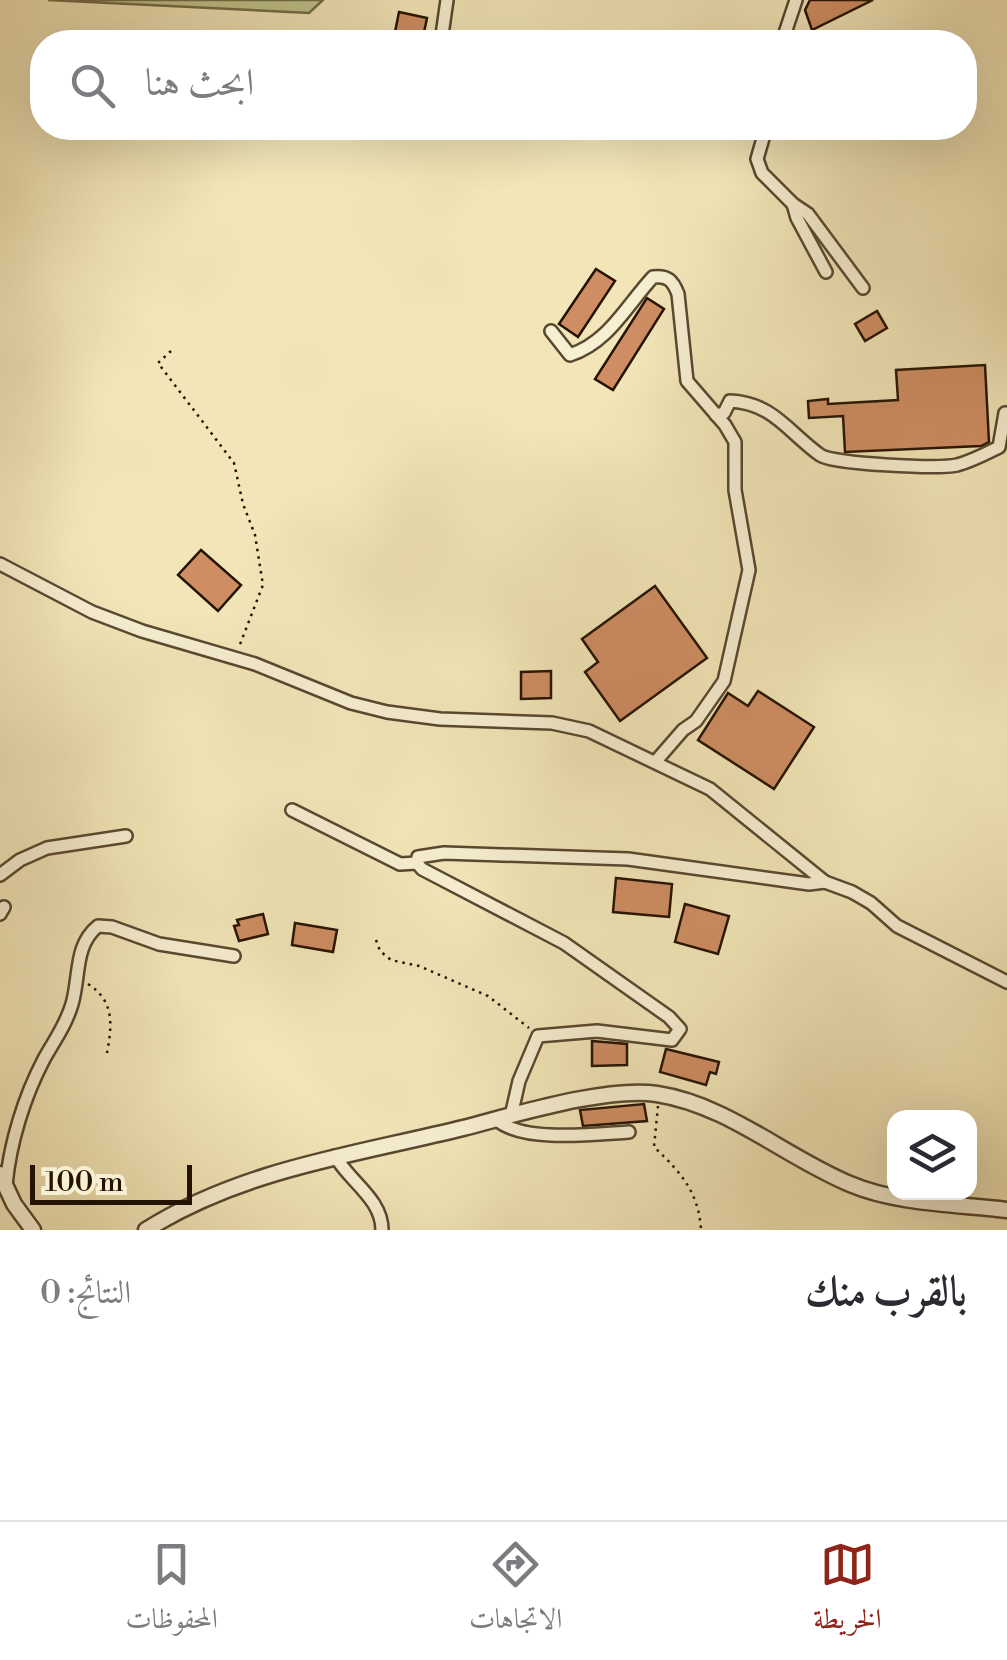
<!DOCTYPE html>
<html lang="ar">
<meta charset="utf-8">
<style>
body{margin:0;font-family:"Libre Bodoni",Amiri,serif;background:#f2f2f3;color:#2b2b33;direction:rtl}
.controls{position:absolute;right:30px;bottom:30px;display:grid;overflow:hidden;border-radius:20px;box-shadow:0 10px 40px #0002}
.controls button{width:90px;height:90px;display:grid;place-items:center;padding:0;border:0;border-bottom:2px solid #e1e1e2;background:#fff;color:#2b2b33;font:50px sans-serif}
.scale{position:absolute;left:30px;bottom:25px;width:162px;box-sizing:border-box;padding-left:10px;border:5px solid #251302;border-top:0;font-size:28px;line-height:35px;white-space:nowrap;color:#251302;-webkit-text-stroke:8px #f7efd1;paint-order:stroke}
.list{margin:0;padding:0;list-style:none}
h2{display:flex;justify-content:space-between;align-items:center;height:130px;margin:0;padding:0 40px;font-size:42px}
h2 small{font-size:32px;font-weight:400;color:#7c7c81}
.icon{flex:none;width:55px;height:55px;fill:none;stroke:currentColor;stroke-width:2;stroke-linecap:round;stroke-linejoin:round}
.map{position:relative;flex:none;width:1007px;height:1230px;overflow:hidden;direction:ltr}
.search{position:absolute;background:#fff;box-shadow:0 10px 40px #0002;left:30px;right:30px;top:30px;height:110px;display:flex;align-items:center;gap:25px;box-sizing:border-box;padding:0 35px;border-radius:40px;color:#7c7c81;font-size:38px}
.sheet{height:290px;background:#fff}
nav{display:flex;justify-content:space-around;align-items:center;box-sizing:border-box;height:140px;border-top:2px solid #e1e1e2;background:#fff;font-size:28px;color:#7c7c81}
nav a{display:grid;justify-items:center;gap:5px}
nav .on{color:#8f2418}
.map>svg:first-child{display:block}
.green{fill:#bec48c;stroke:#726c47;stroke-width:2.5}
.building{fill:#cf8d63;stroke:#251302;stroke-width:2.5}
.lines{fill:none;stroke-linecap:round;stroke-linejoin:round}
.minor-casing{stroke:#584830;stroke-width:16}
.tertiary-casing{stroke:#584830;stroke-width:19}
.path{stroke:#251302;stroke-width:2.5;stroke-dasharray:2.5 5;stroke-linecap:butt}
.minor{stroke:#f7efd1;stroke-width:11}
.tertiary{stroke:#f7efd1;stroke-width:14}
</style>
<div class="map">
<svg width="1007" height="1230" viewBox="0 0 1007 1230">
<rect width="100%" height="100%" fill="#f2e6b8"/>
<filter id="stains"><feTurbulence type="fractalNoise" baseFrequency=".002" numOctaves="4"/><feColorMatrix values="0 0 0 0 .2 0 0 0 0 .09 0 0 0 0 .02 0 0 0 .5 -.17"/></filter>
<radialGradient id="worn" r=".72"><stop offset=".6" stop-color="#630" stop-opacity="0"/><stop offset="1" stop-color="#630" stop-opacity=".3"/></radialGradient>
<path class="green" d="M48,0H323L309,13Z"/>
<g class="building">
<path d="M810,0H873L812,30L805,10Z"/>
<path d="M399,12L427,18L422,42H393Z"/>
<path d="M596,269L615,281L578,337L559,324Z"/>
<path d="M647,298L664,309L613,390L595,379Z"/>
<path d="M877,311L887,328L865,341L855,324Z"/>
<path d="M985,365L989,442L981,446L845,452L843,416L809,418L808,401L828,399V404L898,400L896,370Z"/>
<path d="M201,550L241,585L218,611L178,575Z"/>
<path d="M655,586L707,658L620,721L585,672L598,662L582,639Z"/>
<path d="M551,671V698L521,699V672Z"/>
<path d="M758,691L814,727L774,789L698,740L728,693L748,706Z"/>
<path d="M616,878L672,884L669,917L613,912Z"/>
<path d="M685,904L729,916L718,954L675,942Z"/>
<path d="M263,914L268,934L239,941L234,926L239,925L237,920Z"/>
<path d="M295,923L337,930L333,952L292,945Z"/>
<path d="M592,1041L627,1044V1065L592,1066Z"/>
<path d="M666,1049L719,1062L716,1074L710,1072L706,1085L660,1072Z"/>
<path d="M644,1104L647,1121L583,1126L580,1110Z"/>
</g>
<g class="lines">
<defs>
<g id="minor">
<path d="M441,42L447,0"/>
<path d="M782,42L796,0"/>
<path d="M766,128L757,159L762,173L793,204L808,214L863,288"/>
<path d="M793,204L797,218L826,272"/>
<path d="M551,331L570,355C609,342 626,306 653,277C668,275 673,281 678,294L687,381L725,425L735,442V490L749,570L724,681L696,721L683,730L656,761"/>
<path d="M716,415L724,413L730,401C773,403 788,432 820,455C832,464 938,469 957,465C972,461 985,454 999,447L1005,413"/>
<path d="M0,564L92,612L142,631L255,664L351,703L387,712L440,719L552,723L589,731L710,789L825,882L852,892L871,903L897,926L1007,982"/>
<path d="M292,810L400,864L417,863"/>
<path d="M0,875L20,860L47,848L126,836"/>
<path d="M0,914L4,907"/>
<path d="M511,1116L519,1081L538,1036L597,1031L672,1040L680,1029L669,1017L564,943L422,869L417,863L418,857L444,853L628,859L809,884L825,882"/>
<path d="M497,1120C523,1143 595,1134 629,1132"/>
<path d="M335,1156C350,1182 382,1199 382,1230"/>
<path d="M6,1185C10,1143 24,1097 44,1059C54,1041 66,1025 72,1004C80,977 74,945 98,926L112,927L159,944L234,956"/>
</g>
<g id="tertiary">
<path d="M0,1174L14,1204L33,1230"/>
<path d="M146,1230C243,1169 354,1155 463,1128C514,1115 608,1086 657,1094C728,1105 785,1157 850,1184C897,1204 957,1204 1007,1210"/>
</g>
</defs>
<use href="#minor" class="minor-casing"/>
<use href="#tertiary" class="tertiary-casing"/>
<g class="path">
<path d="M171,351L158,363L234,463L243,504L255,535L263,585L239,647"/>
<path d="M376,940L380,951L391,960L419,966L488,996L529,1028"/>
<path d="M88,984C115,1001 112,1026 107,1053"/>
<path d="M658,1106L654,1147C681,1172 699,1193 701,1230"/>
</g>
<use href="#minor" class="minor"/>
<use href="#tertiary" class="tertiary"/>
</g>
<rect width="100%" height="100%" filter="url(#stains)"/>
<rect width="100%" height="100%" fill="url(#worn)"/>
</svg>
<div class="controls">
<button><svg class="icon" aria-label="layers" viewBox="0 0 24 24"><path d="M12 4l9 5-9 5-9-5zM3 14l9 5 9-5"/></svg></button>
</div>
<div class="scale">100 m</div>
<div class="search"><svg class="icon" aria-label="search" viewBox="0 0 24 24"><circle cx="10" cy="10" r="6"/><path d="M15 15l6 6"/></svg>ابحث هنا</div>
</div>
<section class="sheet">
<h2>بالقرب منك<small>النتائج: 0</small></h2>
<ul class="list">
</ul>
</section>
<nav>
<a class="on"><svg class="icon" aria-label="map" viewBox="0 0 24 24"><path d="M3 6l6-2 6 2 6-2v14l-6 2-6-2-6 2zM9 4v14M15 6v14"/></svg>الخريطة</a>
<a><svg class="icon" aria-label="directions" viewBox="0 0 24 24"><path d="M12 3l9 9-9 9-9-9zM9 14v-3h6M13 9l2 2-2 2"/></svg>الاتجاهات</a>
<a><svg class="icon" aria-label="saved" viewBox="0 0 24 24"><path d="M7 4h10v16l-5-4-5 4z"/></svg>المحفوظات</a>
</nav>
